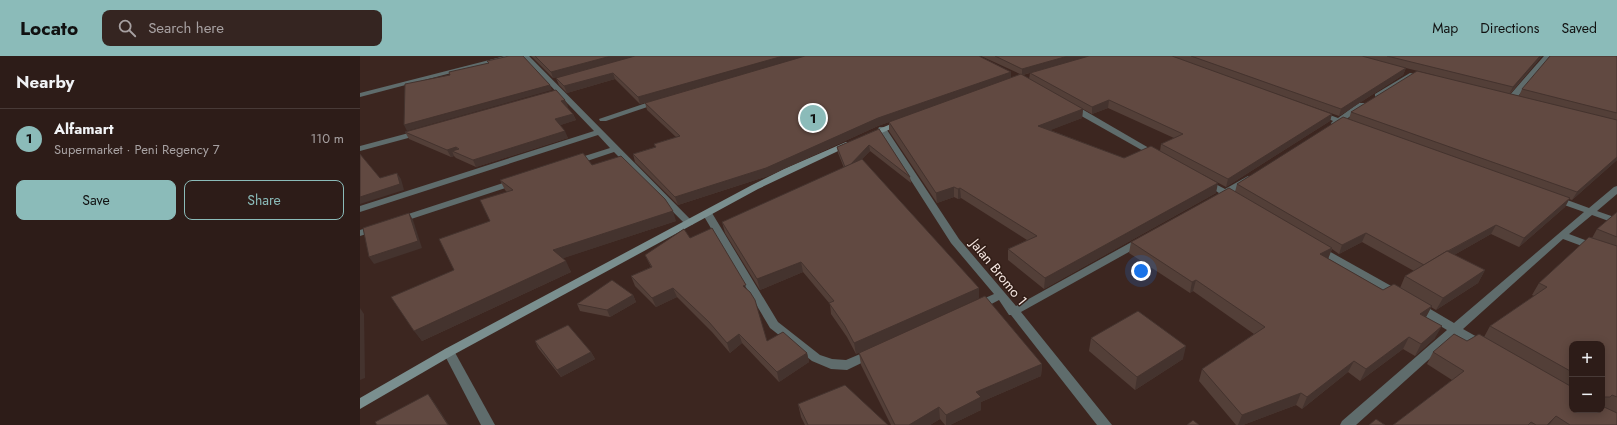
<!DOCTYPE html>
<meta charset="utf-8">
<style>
body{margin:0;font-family:Jost,sans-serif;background:#352521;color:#f1f3f6}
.controls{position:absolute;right:12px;bottom:12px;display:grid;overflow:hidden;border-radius:8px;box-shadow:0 2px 10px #0003}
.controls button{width:36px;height:36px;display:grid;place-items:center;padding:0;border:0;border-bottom:1px solid #483a37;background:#2d1c18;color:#f1f3f6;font:20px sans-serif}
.you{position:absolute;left:781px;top:215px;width:14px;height:14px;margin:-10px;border:3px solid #fff;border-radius:50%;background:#1a73e8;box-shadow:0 0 0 6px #1a73e833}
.badge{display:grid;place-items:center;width:26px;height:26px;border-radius:50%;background:#8bbbb9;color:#111;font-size:13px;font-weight:700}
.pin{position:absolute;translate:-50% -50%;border:2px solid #fff;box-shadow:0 1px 4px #0006}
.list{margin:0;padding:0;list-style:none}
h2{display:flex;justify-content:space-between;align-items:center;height:52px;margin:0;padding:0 16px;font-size:17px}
h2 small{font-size:13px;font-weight:400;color:#a7a1a2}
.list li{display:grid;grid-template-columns:26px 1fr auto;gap:12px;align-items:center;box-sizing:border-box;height:60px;padding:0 16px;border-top:1px solid #483a37}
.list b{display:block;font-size:15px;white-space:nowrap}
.list p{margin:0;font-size:13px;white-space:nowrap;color:#a7a1a2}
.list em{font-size:13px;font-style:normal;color:#a7a1a2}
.actions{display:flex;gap:8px;padding:12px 16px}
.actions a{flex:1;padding:9px 0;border:1px solid #8bbbb9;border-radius:8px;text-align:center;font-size:14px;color:#8bbbb9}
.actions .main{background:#8bbbb9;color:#111}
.icon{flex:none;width:22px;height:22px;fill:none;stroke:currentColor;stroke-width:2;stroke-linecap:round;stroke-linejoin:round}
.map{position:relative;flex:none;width:1257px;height:369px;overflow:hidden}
header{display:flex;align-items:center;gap:24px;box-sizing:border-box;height:56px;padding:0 20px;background:#8bbbb9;color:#111}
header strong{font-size:19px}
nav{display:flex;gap:22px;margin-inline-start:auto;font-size:14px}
.search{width:280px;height:36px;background:#352521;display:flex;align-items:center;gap:10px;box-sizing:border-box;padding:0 14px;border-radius:8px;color:#a7a1a2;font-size:15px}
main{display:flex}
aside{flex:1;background:#2d1c18}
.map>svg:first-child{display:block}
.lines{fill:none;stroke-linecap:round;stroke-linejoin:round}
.minor{fill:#5f6c6c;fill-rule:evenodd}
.secondary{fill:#7a8f8f;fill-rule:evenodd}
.wall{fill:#533f38;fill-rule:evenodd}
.shaded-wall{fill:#44332e}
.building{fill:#614941;stroke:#44332e}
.labels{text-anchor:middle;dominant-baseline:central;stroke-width:3;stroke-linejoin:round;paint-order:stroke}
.street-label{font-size:14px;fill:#f5e6e1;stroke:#311d16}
</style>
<header>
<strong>Locato</strong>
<div class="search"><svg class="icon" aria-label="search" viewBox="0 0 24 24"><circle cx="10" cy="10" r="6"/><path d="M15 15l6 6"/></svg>Search here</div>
<nav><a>Map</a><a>Directions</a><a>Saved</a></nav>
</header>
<main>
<aside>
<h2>Nearby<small></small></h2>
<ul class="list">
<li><span class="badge">1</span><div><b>Alfamart</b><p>Supermarket · Peni Regency 7</p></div><em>110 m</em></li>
</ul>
<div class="actions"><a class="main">Save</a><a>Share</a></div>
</aside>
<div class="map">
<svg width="1257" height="369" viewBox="0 0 1257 369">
<rect width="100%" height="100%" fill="#3c2620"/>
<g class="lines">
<g class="minor">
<path d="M145,0H156L0,41V37Z"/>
<path d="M162,0H169L332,165L334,167L332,169H326L254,96L218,108H212L211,106L212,104L250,92L238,79L0,156V150L234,75Z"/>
<path d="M1184,0H1190L1155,44H1149V40Z"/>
<path d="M1050,17L1055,18L1021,42H1015V38Z"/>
<path d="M295,44H301L302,46L246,65H240L239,63Z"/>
<path d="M999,47H1005L1006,49L985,64L995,69L991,71L980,67L972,69L971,67L973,65L955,57L959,55L978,62Z"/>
<path d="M709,49H715L801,99L797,102L794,101L709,53Z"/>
<path d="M519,71H525L599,183L656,250L777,183H785L786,185L785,187L661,256L752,369H737L651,259H649L639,244L620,254H612L610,251L612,248L634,238L591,187L518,73Z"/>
<path d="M60,74H63V78L0,95V90Z"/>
<path d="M888,120L891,121L892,123L891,125L872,137L879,142L874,145L866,141L858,142L856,140L859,137L842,126L846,123L865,133Z"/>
<path d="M155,123L159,126L158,128L42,166L39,167L34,164L36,162Z"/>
<path d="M1257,130V138L1237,155L1257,162V168L1232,159L1209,178L1257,196V203L1203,183L1103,273L1126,286L1128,289L1126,292C1116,295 1105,284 1096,279L996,369H980L982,365L1087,274L1052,253L1050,250L1052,247H1060L1094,267L1224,156L1193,145L1191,143L1193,141H1199L1229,152L1254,131Z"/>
<path d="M347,154L352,157L418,266L460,299L472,303L486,304L512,293L516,294L518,297L516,300L487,314L471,313L452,305L410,272L342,157Z"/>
<path d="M16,169L19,170L21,172L19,174L0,180V174Z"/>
<path d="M958,189L1042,236L1044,239L1042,242H1034L954,194L953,192L954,190Z"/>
<path d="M89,292L93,293L135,369H121L83,296L85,293Z"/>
</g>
<g class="secondary">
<path d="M538,65H541L545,67L512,81H506L505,79Z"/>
<path d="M486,86H492L493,88L398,133L93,299L0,353V342L85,293L392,129L424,113Z"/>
</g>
</g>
<g class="wall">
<path d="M171,0H619L651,22L660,18L621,0H1182L1150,38L1159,40L1162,33L1257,0V104L1212,144L1209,143L1205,151L1159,191L1131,178L1094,199L1125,214L1118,227L1076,254L1071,251L1066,261L1075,282L1055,300L1043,293L1000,325L988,316L942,353L936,349L883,369H876L839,325L842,313L894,278L833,235L830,237L769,197L771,186L875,136L877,128L989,63L991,56L1074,19L1046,12L1043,19L979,60L897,31L972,58L970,65L866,131L842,118L856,137L684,233L648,204V193L667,184L601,142L598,143L594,141L577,147L529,75V66L518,70L408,120L318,149L275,106L273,98L295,91L294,88L316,81L287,54L285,47L365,24L280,48L255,23L207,37L199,29L196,22L218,16L193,22ZM670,17L669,23L663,19ZM748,52L814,82L801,88L800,95L764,102L690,74L722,62L723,53L732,58ZM1002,186L1054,215L1045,220L1040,232L1023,234L968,203L972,193L979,198Z"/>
<path d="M208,50L207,51L213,58L216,64L200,69L208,82L116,111L96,102L94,100L91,101L49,83L45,76Z"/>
<path d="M519,73L550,121L551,127L510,95L502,103L619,232V242L496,298L487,281L471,258L470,248L443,216L400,234L365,177L362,166L484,112L478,97L477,91Z"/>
<path d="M232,109L316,165L203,202L211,216L62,285L31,241L94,214L130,165L147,136L145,134L140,124Z"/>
<path d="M1257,156V369H1033L1092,324L1067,308L1073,296L1124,281L1130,270L1174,240L1172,239L1179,227L1232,182L1237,173ZM1212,288H1242V354H1212Z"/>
<path d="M330,182L387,233L407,285L447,297L449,306L419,326L382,287L370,297L352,276L317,241L296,251L275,230L271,220L291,211L285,199Z"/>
<path d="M273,239L276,246L250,261L220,255L217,248Z"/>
<path d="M731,282L823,303L775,334L729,295Z"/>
<path d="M175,285L231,296L235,303L201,321L178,292Z"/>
<path d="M499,297L682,308L681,320L621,346V354L590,369H585L580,363L570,369H531L501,309Z"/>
<path d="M438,348L528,369H445L441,361Z"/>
</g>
<g class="shaded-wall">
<path d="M251,0H278L193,22L191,16Z"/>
<path d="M423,0H447L280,48L278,41Z"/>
<path d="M708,0H730L662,19V13Z"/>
<path d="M1180,0H1182L1149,38L1153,31Z"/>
<path d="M1046,12L1043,19L979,60L981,53Z"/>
<path d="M651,16V23L518,70L408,120L318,149L315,141L518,62Z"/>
<path d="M253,17L255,23L207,37L204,30Z"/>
<path d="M190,29L192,34L47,75L44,69Z"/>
<path d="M205,44L208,50L204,52L201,45Z"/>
<path d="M749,44L748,52L732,58V51Z"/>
<path d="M723,53L722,62L678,79V70Z"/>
<path d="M213,58L216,64L198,70L195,63Z"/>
<path d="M972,58L970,65L866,131L868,123Z"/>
<path d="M205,75L208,82L116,111L113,104Z"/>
<path d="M509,89L510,95L487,119L486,113Z"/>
<path d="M96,91L100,98L92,95L94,100L91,101L87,94Z"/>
<path d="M1257,101V104L1212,144L1217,136Z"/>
<path d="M37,117L41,123L44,134L0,148V141Z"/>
<path d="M858,127L856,137L684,233L685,222Z"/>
<path d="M594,131V141L577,147L576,137Z"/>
<path d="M600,132L601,142L598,143V133Z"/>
<path d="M1210,142L1205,151L1159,191L1164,182Z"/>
<path d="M313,155L316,165L198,204L193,194Z"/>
<path d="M49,157L53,164L62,192L14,208L9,201Z"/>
<path d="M1136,169L1131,178L1059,219L1064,209Z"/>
<path d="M1006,177L1002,186L979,198L982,189Z"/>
<path d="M972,192L968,203L960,198Z"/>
<path d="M206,205L211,216L62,285L54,275Z"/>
<path d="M441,206L443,216L400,234L397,223Z"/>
<path d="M1125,214L1118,227L1076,254L1083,242Z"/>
<path d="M836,224L833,235L830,237L832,226Z"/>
<path d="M313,232L317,241L296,251L292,242Z"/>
<path d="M619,232V242L496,298L494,287Z"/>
<path d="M273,239L276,246L250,261L247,254Z"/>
<path d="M1072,250L1066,261L1060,258Z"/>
<path d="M0,252L4,258L5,322L0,324Z"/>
<path d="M1082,270L1075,282L1055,300L1061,288Z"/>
<path d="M379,278L382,287L370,297L367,287Z"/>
<path d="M1049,281L1043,293L1000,325L1006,313Z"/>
<path d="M826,290L823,303L775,334L777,321Z"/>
<path d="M231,296L235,303L201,321L197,314Z"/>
<path d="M447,297L449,306L419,326L417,316Z"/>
<path d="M994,305L988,316L942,353L947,341Z"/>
<path d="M682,308L681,320L621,346V354L590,369H586V359L616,336Z"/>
<path d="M941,337L936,349L883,369H878L882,359Z"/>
<path d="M68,338L76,349L89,369H88Z"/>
<path d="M579,351L580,363L570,369H549Z"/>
<path d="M1196,360L1189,369H1187Z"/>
</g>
<g class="building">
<path d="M149,0H163L190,29L44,69L45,28L90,19L89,16L129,7L127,5Z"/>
<path d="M175,0H251L191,16Z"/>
<path d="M275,0H423L278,41L253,17L204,30L196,22Z"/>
<path d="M445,0H619L651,16L518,62L406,112L315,141L273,98L296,91L294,88L320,80L285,47Z"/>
<path d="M635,0H708L662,13Z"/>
<path d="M729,0H812L972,58L868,123L801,88L823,78L749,44L732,51L670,17Z"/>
<path d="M831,0H1002L1046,12L981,53Z"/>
<path d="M1027,0H1180L1153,31Z"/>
<path d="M1190,0H1257V57L1162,33Z"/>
<path d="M1057,15L1257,64V101L1217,136L991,56Z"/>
<path d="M661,18L723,53L678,70L764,102L791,90L858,127L685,222L648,193L677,180L600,132L598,133L594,131L576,137L529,66Z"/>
<path d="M196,34L205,44L201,45L213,58L195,63L205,75L113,104L92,95L99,93L96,91L87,94L45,76Z"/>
<path d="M983,61L1210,142L1164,182L1136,169L1088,195H1087L1064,209L1006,177L982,189L877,128Z"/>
<path d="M519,73L550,121L509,89L490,109L485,111L477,91Z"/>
<path d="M223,97L232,109L261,100L305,143L313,155L193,194L206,205L54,275L31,241L94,214L79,183L130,165L120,144L153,134L140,124Z"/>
<path d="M0,98L20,122L37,117L40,128L0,141Z"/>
<path d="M502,103L619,232L494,287L485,270L469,247L474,245L441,206L397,223L362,166Z"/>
<path d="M869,132L972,192L960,198L1023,234L1034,228L1072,250L1060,258L1082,270L1061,288L1049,281L1006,313L994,305L947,341L941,337L882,359L842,313L905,271L836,224L832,226L771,186Z"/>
<path d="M1257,156V181L1237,173Z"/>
<path d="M49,157L58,185L9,201L3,172Z"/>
<path d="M352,172L386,229L383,230L390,236L395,244L407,285L423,276L447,297L417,316L379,278L367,287L349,266L313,232L292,242L271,220L292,211L285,199L324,173L330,182Z"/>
<path d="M1229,181L1257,190V341L1252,339L1250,341H1242V288H1212V316L1130,270L1187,231L1179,227Z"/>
<path d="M1087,195L1125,214L1083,242L1045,220Z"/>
<path d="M252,224L273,239L247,254L217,248Z"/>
<path d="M625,240L682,308L616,336L621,341L586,359L579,351L549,369H535L499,297Z"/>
<path d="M778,255L826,290L777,321L731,282Z"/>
<path d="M208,269L231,296L197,314L175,285Z"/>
<path d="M1094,278L1107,285L1119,278L1212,331V354H1242V350L1257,357V369H1210L1196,360L1187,369H1176L1171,366L1168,369H1033L1104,315L1073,296Z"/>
<path d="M485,329L528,369H448L438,348Z"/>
<path d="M68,338L88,369H17L15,366Z"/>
<path d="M1016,363L1025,369H1009Z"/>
<path d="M833,364L839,369H827Z"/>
</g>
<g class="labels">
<g class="street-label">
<text transform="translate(639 216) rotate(51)">Jalan Bromo 1</text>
</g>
</g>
</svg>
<div class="controls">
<button>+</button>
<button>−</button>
</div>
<div class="you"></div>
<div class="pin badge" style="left:453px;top:62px">1</div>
</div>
</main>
